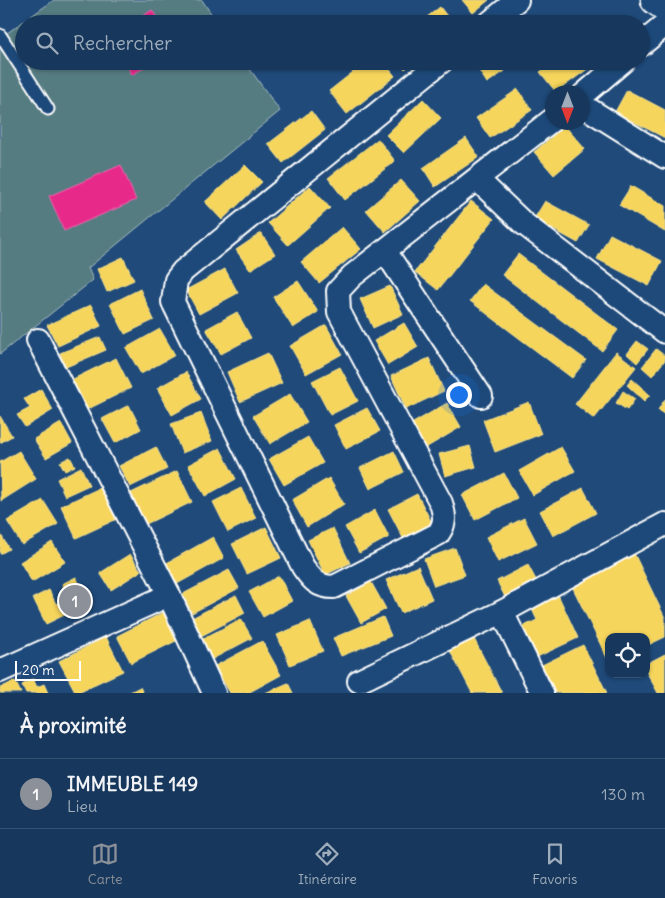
<!DOCTYPE html>
<html lang="fr">
<meta charset="utf-8">
<style>
body{margin:0;font-family:Delius,sans-serif;background:#203f62;color:#f1f3f6}
.controls{position:absolute;right:15px;bottom:15px;display:grid;overflow:hidden;border-radius:10px;box-shadow:0 1px 4px #0004}
.controls button{width:45px;height:45px;display:grid;place-items:center;padding:0;border:0;border-bottom:1px solid #365272;background:#17385c;color:#f1f3f6;font:25px sans-serif}
.compass{position:absolute;left:545px;top:85px;width:45px;height:45px;border-radius:50%;background:#17385c;box-shadow:0 1px 4px #0004;rotate:180deg}
.scale{position:absolute;left:15px;bottom:12px;width:66px;box-sizing:border-box;padding-left:5px;border:2px solid #fff;border-top:0;font-size:14px;line-height:18px;white-space:nowrap;color:#fff;-webkit-text-stroke:4px #1f4a7a;paint-order:stroke}
.you{position:absolute;left:458px;top:394px;width:18px;height:18px;margin:-12px;border:4px solid #fff;border-radius:50%;background:#1a73e8;box-shadow:0 0 0 8px #1a73e833}
.badge{display:grid;place-items:center;width:32px;height:32px;border-radius:50%;background:#8c9099;color:#fff;font-size:16px;font-weight:700}
.pin{position:absolute;translate:-50% -50%;border:2px solid #fff;box-shadow:0 1px 5px #0006}
.list{margin:0;padding:0;list-style:none}
h2{display:flex;justify-content:space-between;align-items:center;height:65px;margin:0;padding:0 20px;font-size:21px}
h2 small{font-size:16px;font-weight:400;color:#9eacbb}
.list li{display:grid;grid-template-columns:32px 1fr auto;gap:15px;align-items:center;box-sizing:border-box;height:70px;padding:0 20px;border-top:1px solid #365272}
.list b{display:block;font-size:19px;white-space:nowrap}
.list p{margin:0;font-size:16px;white-space:nowrap;color:#9eacbb}
.list em{font-size:16px;font-style:normal;color:#9eacbb}
.icon{flex:none;width:28px;height:28px;fill:none;stroke:currentColor;stroke-width:2;stroke-linecap:round;stroke-linejoin:round}
.map{position:relative;flex:none;width:665px;height:693px;overflow:hidden}
.search{position:absolute;background:#17385c;box-shadow:0 1px 4px #0004;left:15px;right:15px;top:15px;height:55px;display:flex;align-items:center;gap:12px;box-sizing:border-box;padding:0 18px;border-radius:28px;color:#9eacbb;font-size:19px}
.sheet{height:135px;background:#17385c}
nav{display:flex;justify-content:space-around;align-items:center;box-sizing:border-box;height:70px;border-top:1px solid #365272;background:#17385c;font-size:14px;color:#9eacbb}
nav a{display:grid;justify-items:center;gap:2px}
nav .on{color:#8c9099}
.map>svg:first-child{display:block}
.green{fill:#557b81;stroke:#aabdc0}
.homes{fill:#f6d55c;stroke:#f9e28d}
.health{fill:#e7298a;stroke:#ee69ad}
.lines{fill:none;stroke-linecap:round;stroke-linejoin:round}
.service-casing{stroke:#fff;stroke-width:15}
.minor-casing{stroke:#fff;stroke-width:26}
.tertiary-casing{stroke:#fff;stroke-width:31}
.service{stroke:#1f4a7a;stroke-width:11}
.minor{stroke:#1f4a7a;stroke-width:22}
.tertiary{stroke:#1f4a7a;stroke-width:28}
</style>
<div class="map">
<svg width="665" height="693" viewBox="0 0 665 693">
<rect width="100%" height="100%" fill="#1f4a7a"/>
<filter id="ink" filterUnits="userSpaceOnUse"><feTurbulence type="fractalNoise" baseFrequency=".02" numOctaves="2"/><feDisplacementMap in="SourceGraphic" scale="10" xChannelSelector="R" yChannelSelector="G"/><feConvolveMatrix kernelMatrix="1 2 1 2 8 2 1 2 1" color-interpolation-filters="sRGB"/></filter>
<g filter="url(#ink)">
<path class="green" d="M54,0H202L218,24H24V61H244L280,111L88,268L93,280L0,354V38Z"/>
<g class="homes">
<path d="M462,0H489L473,13Z"/>
<path d="M440,7L453,24H418Z"/>
<path d="M535,16L541,24H524Z"/>
<path d="M367,61H383L395,76L347,114L329,91Z"/>
<path d="M399,61H415L405,69Z"/>
<path d="M473,61H498L505,71L487,83Z"/>
<path d="M554,61H590L593,65L556,92L540,72Z"/>
<path d="M518,89L532,110L490,138L476,118Z"/>
<path d="M627,90L665,110V138L615,112Z"/>
<path d="M423,99L441,118L404,153L386,135Z"/>
<path d="M311,111L325,130L283,163L268,144Z"/>
<path d="M565,126L585,149L554,175L534,152Z"/>
<path d="M466,138L479,157L435,187L423,168Z"/>
<path d="M378,139L395,161L345,200L328,178Z"/>
<path d="M245,165L262,182L222,220L205,202Z"/>
<path d="M401,180L420,201L385,232L366,210Z"/>
<path d="M310,186L330,208L288,245L268,223Z"/>
<path d="M631,186L665,206V232L619,205Z"/>
<path d="M471,201L494,219L438,290L415,272Z"/>
<path d="M545,201L589,225L578,243L534,219Z"/>
<path d="M342,227L361,249L319,283L301,262Z"/>
<path d="M261,233L275,254L250,270L236,250Z"/>
<path d="M610,234L662,261L649,286L597,259Z"/>
<path d="M518,254L618,330L602,351L502,275Z"/>
<path d="M123,257L134,280L107,292L97,269Z"/>
<path d="M225,269L238,293L199,314L186,290Z"/>
<path d="M298,281L318,312L293,328L273,297Z"/>
<path d="M483,284L586,360L572,378L470,301Z"/>
<path d="M390,286L403,314L373,328L360,299Z"/>
<path d="M140,289L154,320L125,334L110,304Z"/>
<path d="M91,305L101,326L58,346L47,325Z"/>
<path d="M237,312L251,338L221,354L206,329Z"/>
<path d="M404,323L418,347L388,365L374,341Z"/>
<path d="M326,325L342,354L306,374L290,346Z"/>
<path d="M160,329L175,355L141,374L126,348Z"/>
<path d="M100,337L106,350L66,367L60,353Z"/>
<path d="M637,341L648,349L637,363L627,354Z"/>
<path d="M656,349L665,356V360L652,376L642,367Z"/>
<path d="M616,352L636,367L594,419L575,404Z"/>
<path d="M268,353L282,383L240,402L227,372Z"/>
<path d="M116,358L131,388L82,412L67,382Z"/>
<path d="M429,358L444,391L406,409L391,376Z"/>
<path d="M340,367L358,401L330,415L312,381Z"/>
<path d="M186,372L201,399L172,415L157,388Z"/>
<path d="M632,379L650,395L644,401L627,385Z"/>
<path d="M41,389L53,410L25,427L17,415L30,408L24,399Z"/>
<path d="M623,391L635,399L627,410L616,403Z"/>
<path d="M290,394L307,422L270,444L253,416Z"/>
<path d="M665,399V415L658,410Z"/>
<path d="M529,402L541,434L495,452L483,420Z"/>
<path d="M447,403L461,427L422,450L408,426Z"/>
<path d="M129,405L141,429L115,443L102,419Z"/>
<path d="M367,408L380,431L346,449L334,425Z"/>
<path d="M201,413L212,441L182,453L171,424Z"/>
<path d="M0,416L12,436L0,443Z"/>
<path d="M61,423L72,443L46,458L34,439Z"/>
<path d="M308,437L323,463L284,485L269,459Z"/>
<path d="M470,446L476,467L445,476L439,454Z"/>
<path d="M156,447L167,469L130,487L119,466Z"/>
<path d="M561,447L575,471L533,495L519,471Z"/>
<path d="M220,448L236,479L205,496L188,465Z"/>
<path d="M19,451L36,479L1,501L0,462Z"/>
<path d="M394,451L404,472L370,489L360,468Z"/>
<path d="M70,457L75,466L65,471L60,462Z"/>
<path d="M81,467L89,485L65,496L57,479Z"/>
<path d="M177,471L192,502L146,524L131,493Z"/>
<path d="M504,473L517,498L475,520L462,495Z"/>
<path d="M329,478L344,504L307,527L292,500Z"/>
<path d="M104,486L119,518L76,538L61,506Z"/>
<path d="M241,488L256,518L228,532L213,502Z"/>
<path d="M583,488L596,513L553,536L540,511Z"/>
<path d="M417,494L433,525L404,540L388,509Z"/>
<path d="M43,500L58,524L22,545L7,521Z"/>
<path d="M375,510L389,537L359,553L345,527Z"/>
<path d="M524,518L537,543L498,562L486,537Z"/>
<path d="M266,527L281,558L247,574L232,544Z"/>
<path d="M333,528L350,563L325,575L308,540Z"/>
<path d="M0,533L9,549L0,554Z"/>
<path d="M213,537L224,558L177,584L165,564Z"/>
<path d="M52,542L65,562L32,582L20,562Z"/>
<path d="M455,548L465,575L434,586L424,559Z"/>
<path d="M632,549L665,618V637L646,646V637H609V662L569,580Z"/>
<path d="M130,554L141,571L111,590L100,573Z"/>
<path d="M528,565L536,580L505,597L497,581Z"/>
<path d="M418,566L432,599L401,613L386,580Z"/>
<path d="M229,570L239,588L192,613L183,594Z"/>
<path d="M279,576L292,601L263,617L249,592Z"/>
<path d="M76,577L89,603L46,624L33,598L49,590L56,604L69,598L62,584Z"/>
<path d="M371,582L386,609L361,623L346,596Z"/>
<path d="M555,588L578,638L537,657L522,627L537,620L528,601Z"/>
<path d="M236,595L245,613L201,636L192,618Z"/>
<path d="M166,611L180,639L131,663L117,636Z"/>
<path d="M383,617L391,636L341,656L333,638Z"/>
<path d="M241,619L252,638L205,663L194,643Z"/>
<path d="M310,621L323,651L290,665L277,635Z"/>
<path d="M471,633L502,693H472L448,647Z"/>
<path d="M106,637L123,671L76,693L59,661Z"/>
<path d="M262,641L281,675L248,693H230L215,666Z"/>
<path d="M583,645L607,693H554L540,666Z"/>
<path d="M665,654V693H658L646,671V664Z"/>
<path d="M33,679L37,687L44,684L48,693H26L22,685Z"/>
<path d="M15,681L21,693H0V688Z"/>
<path d="M288,683L293,693H265Z"/>
<path d="M140,687L143,693H131L130,692Z"/>
</g>
<g class="health">
<path d="M152,10L161,24H131Z"/>
<path d="M124,61H154L132,75Z"/>
<path d="M121,165L136,200L64,231L49,196Z"/>
</g>
<g class="lines">
<defs>
<path id="service" d="M0,35L48,109"/>
<g id="minor">
<path d="M488,24L517,0"/>
<path d="M641,45L665,25"/>
<path d="M442,61L183,271L176,280L173,302L303,567C312,580 318,587 334,587L438,534C446,523 445,516 441,503L339,312L338,291L352,276L552,120"/>
<path d="M582,96L623,61"/>
<path d="M582,105L665,157"/>
<path d="M477,179L523,223L665,332"/>
<path d="M385,251L481,396"/>
<path d="M38,340L169,595L214,693"/>
<path d="M502,612L542,693"/>
<path d="M0,671L169,595"/>
<path d="M359,681L502,612L665,524"/>
</g>
<path id="tertiary" d="M655,0L665,7"/>
</defs>
<use href="#service" class="service-casing"/>
<use href="#minor" class="minor-casing"/>
<use href="#tertiary" class="tertiary-casing"/>
<use href="#service" class="service"/>
<use href="#minor" class="minor"/>
<use href="#tertiary" class="tertiary"/>
</g>
</g>
</svg>
<div class="controls">
<button><svg class="icon" aria-label="locate" viewBox="0 0 24 24"><circle cx="12" cy="12" r="6"/><path d="M12 2v4M12 18v4M2 12h4M18 12h4"/></svg></button>
</div>
<svg class="compass" viewBox="-18 -18 36 36"><path d="M0-13l5 13h-10z" fill="#e53935"/><path d="M0 13l5-13h-10z" fill="#9eacbb"/></svg>
<div class="scale">20 m</div>
<div class="you"></div>
<div class="pin badge" style="left:75px;top:601px">1</div>
<div class="search"><svg class="icon" aria-label="search" viewBox="0 0 24 24"><circle cx="10" cy="10" r="6"/><path d="M15 15l6 6"/></svg>Rechercher</div>
</div>
<section class="sheet">
<h2>À proximité<small></small></h2>
<ul class="list">
<li><span class="badge">1</span><div><b>IMMEUBLE 149</b><p>Lieu</p></div><em>130 m</em></li>
</ul>
</section>
<nav>
<a class="on"><svg class="icon" aria-label="map" viewBox="0 0 24 24"><path d="M3 6l6-2 6 2 6-2v14l-6 2-6-2-6 2zM9 4v14M15 6v14"/></svg>Carte</a>
<a><svg class="icon" aria-label="directions" viewBox="0 0 24 24"><path d="M12 3l9 9-9 9-9-9zM9 14v-3h6M13 9l2 2-2 2"/></svg>Itinéraire</a>
<a><svg class="icon" aria-label="saved" viewBox="0 0 24 24"><path d="M7 4h10v16l-5-4-5 4z"/></svg>Favoris</a>
</nav>
